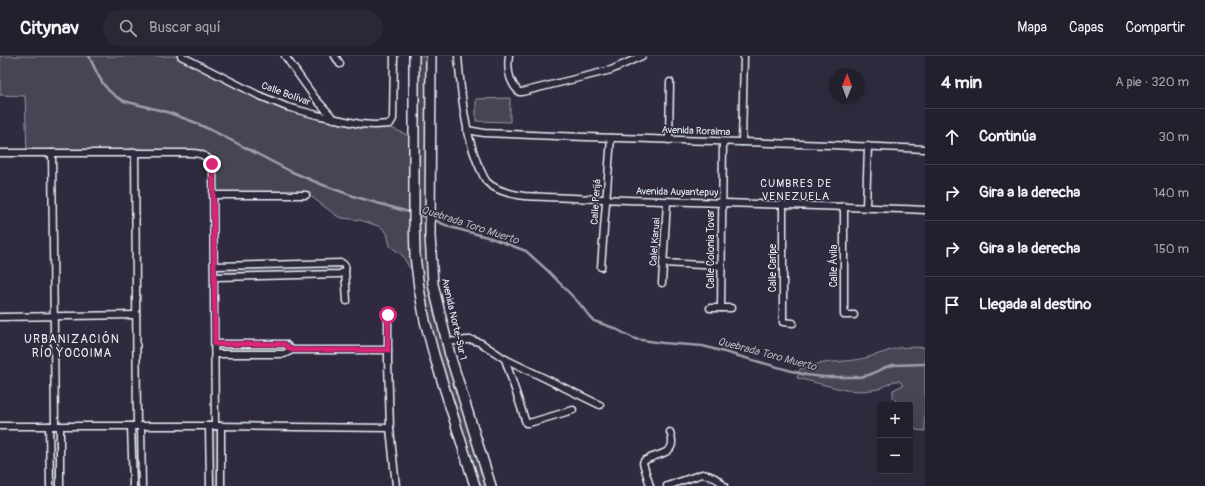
<!DOCTYPE html>
<html lang="es">
<meta charset="utf-8">
<style>
body{margin:0;font-family:Pangolin,sans-serif;background:#2b2836;color:#f1f3f6}
.controls{position:absolute;right:12px;bottom:12px;display:grid;overflow:hidden;border-radius:4px;box-shadow:0 4px 16px #0002}
.controls button{width:36px;height:36px;display:grid;place-items:center;padding:0;border:0;border-bottom:1px solid #403e4a;background:#23202e;color:#f1f3f6;font:20px sans-serif}
.compass{position:absolute;left:829px;top:12px;width:36px;height:36px;border-radius:50%;background:#23202e;box-shadow:0 4px 16px #0002;rotate:1deg}
.stop{position:absolute;width:12px;height:12px;margin:-9px;border:3px solid #db2777;border-radius:50%;background:#fff}
.stop.end{background:#db2777;border-color:#fff;box-shadow:0 1px 4px #0008}
.list{margin:0;padding:0;list-style:none}
h2{display:flex;justify-content:space-between;align-items:center;height:52px;margin:0;padding:0 16px;font-size:17px}
h2 small{font-size:13px;font-weight:400;color:#a3a3aa}
.list li{display:grid;grid-template-columns:26px 1fr auto;gap:12px;align-items:center;box-sizing:border-box;height:56px;padding:0 16px;border-top:1px solid #403e4a}
.list b{display:block;font-size:15px;white-space:nowrap}
.list em{font-size:13px;font-style:normal;color:#a3a3aa}
.icon{flex:none;width:22px;height:22px;fill:none;stroke:currentColor;stroke-width:2;stroke-linecap:round;stroke-linejoin:round}
.map{position:relative;flex:none;width:925px;height:430px;overflow:hidden}
header{display:flex;align-items:center;gap:24px;box-sizing:border-box;height:56px;padding:0 20px;background:#23202e;border-bottom:1px solid #403e4a}
header strong{font-size:19px}
nav{display:flex;gap:22px;margin-inline-start:auto;font-size:14px}
.search{width:280px;height:36px;background:#2b2836;display:flex;align-items:center;gap:10px;box-sizing:border-box;padding:0 14px;border-radius:22px;color:#a3a3aa;font-size:15px}
main{display:flex}
aside{flex:1;background:#23202e}
.map>svg:first-child{display:block}
.green{fill:#464455;stroke:#979aa6}
.lines{fill:none;stroke-linecap:round;stroke-linejoin:round}
.stream{stroke:#9c9fab;stroke-width:2.5}
.street-casing{stroke:#e8f1f8;stroke-width:9}
.secondary-casing{stroke:#e8f1f8;stroke-width:12}
.street{stroke:#2f2a3d;stroke-width:6}
.secondary{stroke:#2f2a3d;stroke-width:9}
.route{stroke:#db2777;stroke-width:5}
.labels{text-anchor:middle;dominant-baseline:central;stroke-width:3;stroke-linejoin:round;paint-order:stroke}
.street-label{font-size:10px;fill:#e8f1f8;stroke:#2f2a3d}
.neighbourhood-label{font-size:11px;letter-spacing:1px;fill:#e8f1f8;stroke:#2f2a3d}
.water-label{font-size:11px;font-style:italic;fill:#afb4be;stroke:#2f2a3d}
.quarter-label{font-size:12px;letter-spacing:1px;fill:#e8f1f8;stroke:#2f2a3d}
</style>
<header>
<strong>Citynav</strong>
<div class="search"><svg class="icon" aria-label="search" viewBox="0 0 24 24"><circle cx="10" cy="10" r="6"/><path d="M15 15l6 6"/></svg>Buscar aquí</div>
<nav><a>Mapa</a><a>Capas</a><a>Compartir</a></nav>
</header>
<main>
<div class="map">
<svg width="925" height="430" viewBox="0 0 925 430">
<rect width="100%" height="100%" fill="#2f2a3d"/>
<filter id="ink" filterUnits="userSpaceOnUse"><feTurbulence type="fractalNoise" baseFrequency=".025" numOctaves="2"/><feDisplacementMap in="SourceGraphic" scale="8" xChannelSelector="R" yChannelSelector="G"/><feConvolveMatrix kernelMatrix="1 2 1 2 8 2 1 2 1" color-interpolation-filters="sRGB"/></filter>
<g filter="url(#ink)">
<g class="green">
<path d="M0,0H181L258,39L317,59L385,69L414,82V0H431L433,228L491,430H475L413,214L409,211L402,199L390,190L387,177L381,171L360,164L342,162L337,160L309,139H213V114L203,99L27,97L25,40L0,39Z"/>
<path d="M510,42V66L476,65V43Z"/>
<path d="M342,207L345,215L215,221L214,210Z"/>
<path d="M215,288H285L289,296L215,298Z"/>
<path d="M925,291V375L916,374L910,367V349H899L893,341V334L903,329L900,325H894L879,333L863,335L845,334L797,322L800,313C817,306 836,306 855,304C868,302 881,297 894,293C903,290 915,292 925,291Z"/>
<path d="M49,370H60V430H50Z"/>
<path d="M131,370H141L142,430H133Z"/>
<path d="M209,370H221V430H210Z"/>
</g>
<g class="lines">
<g class="stream">
<path d="M89,0C98,19 103,35 124,45L167,56L194,66L219,78L290,115L323,129L356,141L412,157"/>
<path d="M417,158L427,162"/>
<path d="M432,163L450,171L491,182L526,195L547,214L579,247L590,261L594,265L614,272L635,283L663,287L703,290L806,319L824,321H859L869,319L886,311L893,309L925,308"/>
</g>
<defs>
<g id="street">
<path d="M181,0L258,39L287,51L317,59L360,68L374,69L390,68L393,63L394,0"/>
<path d="M285,0L315,42L334,63"/>
<path d="M335,0L340,8"/>
<path d="M458,0C461,36 464,72 477,106C480,112 483,121 487,126C496,135 511,138 524,140C658,146 791,148 925,154"/>
<path d="M509,0C507,13 509,26 519,36H522L611,14L642,0"/>
<path d="M467,74L484,77L509,78C648,84 786,86 925,93"/>
<path d="M669,84L670,26"/>
<path d="M742,86L744,0"/>
<path d="M135,96L137,370"/>
<path d="M0,97H191C203,97 211,102 213,114L215,370"/>
<path d="M52,97L55,370"/>
<path d="M213,139H306"/>
<path d="M783,148V266L793,267"/>
<path d="M844,150V259H854"/>
<path d="M866,151L868,90"/>
<path d="M663,207L721,210"/>
<path d="M214,210L342,207C346,210 346,211 345,215L340,218L215,221"/>
<path d="M601,211L611,82"/>
<path d="M345,215L347,245"/>
<path d="M662,227L667,146"/>
<path d="M710,252H731"/>
<path d="M721,252L723,86"/>
<path d="M388,259V306L390,372L396,430"/>
<path d="M0,261L136,259"/>
<path d="M447,286L467,284H472L481,287L505,303L600,349"/>
<path d="M215,288H285L292,294"/>
<path d="M215,298H284L292,294H388"/>
<path d="M505,303L526,367H529L573,354"/>
<path d="M0,370H215L390,372"/>
<path d="M49,370L50,430"/>
<path d="M60,370V430"/>
<path d="M131,370L133,430"/>
<path d="M141,370L142,430"/>
<path d="M209,370L210,430"/>
<path d="M221,370V430"/>
<path d="M650,430L643,407L644,405C658,396 679,400 670,376"/>
<path d="M667,430L702,418C711,419 718,422 724,430"/>
</g>
<g id="secondary">
<path d="M414,0V161L415,200L419,232L425,265L434,299L475,430"/>
<path d="M431,0L430,180L433,228L450,299L491,430"/>
</g>
</defs>
<use href="#street" class="street-casing"/>
<use href="#secondary" class="secondary-casing"/>
<use href="#street" class="street"/>
<use href="#secondary" class="secondary"/>
</g>
</g>
<g class="lines" filter="url(#ink)">
<path class="route" d="M212,108L213,114L215,288H284L292,294H388V259"/>
</g>
<g class="labels">
<g class="street-label">
<text transform="translate(286 38) rotate(20)">Calle Bolívar</text>
<text transform="translate(696 75) rotate(2)">Avenida Roraima</text>
<text transform="translate(677 136) rotate(1)">Avenida Auyantepuy</text>
<text transform="translate(596 146) rotate(-86)">Calle Perijá</text>
<text transform="translate(655 186) rotate(-86)">Calel Karuai</text>
<text transform="translate(711 193) rotate(-90)">Calle Colonia Tovar</text>
<text transform="translate(834 210) rotate(-90)">Calle Ávila</text>
<text transform="translate(773 212) rotate(-90)">Calle Caripe</text>
<text transform="translate(454 263) rotate(77)">Avenida Norte-Sur 1</text>
</g>
<g class="neighbourhood-label">
<text x="796" y="127">CUMBRES DE<tspan x="796" dy="13">VENEZUELA</tspan></text>
</g>
<g class="water-label">
<text transform="translate(470 169) rotate(18)">Quebrada Toro Muerto</text>
<text transform="translate(767 298) rotate(15)">Quebrada Toro Muerto</text>
</g>
<g class="quarter-label">
<text x="72" y="283">URBANIZACIÓN<tspan x="72" dy="14">RÍO YOCOIMA</tspan></text>
</g>
</g>
</svg>
<div class="controls">
<button>+</button>
<button>−</button>
</div>
<svg class="compass" viewBox="-18 -18 36 36"><path d="M0-13l5 13h-10z" fill="#e53935"/><path d="M0 13l5-13h-10z" fill="#a3a3aa"/></svg>
<div class="stop" style="left:388px;top:259px"></div>
<div class="stop end" style="left:212px;top:108px"></div>
</div>
<aside>
<h2>4 min<small>A pie · 320 m</small></h2>
<ul class="list">
<li><svg class="icon" aria-label="ahead" viewBox="0 0 24 24"><path d="M12 20V5M6 11l6-6 6 6"/></svg><div><b>Continúa</b></div><em>30 m</em></li>
<li><svg class="icon" aria-label="right" viewBox="0 0 24 24"><path d="M7 20v-9h11M14 6l5 5-5 5"/></svg><div><b>Gira a la derecha</b></div><em>140 m</em></li>
<li><svg class="icon" aria-label="right" viewBox="0 0 24 24"><path d="M7 20v-9h11M14 6l5 5-5 5"/></svg><div><b>Gira a la derecha</b></div><em>150 m</em></li>
<li><svg class="icon" aria-label="arrive" viewBox="0 0 24 24"><path d="M6 21V4h12l-3 4 3 4H6"/></svg><div><b>Llegada al destino</b></div></li>
</ul>
</aside>
</main>
